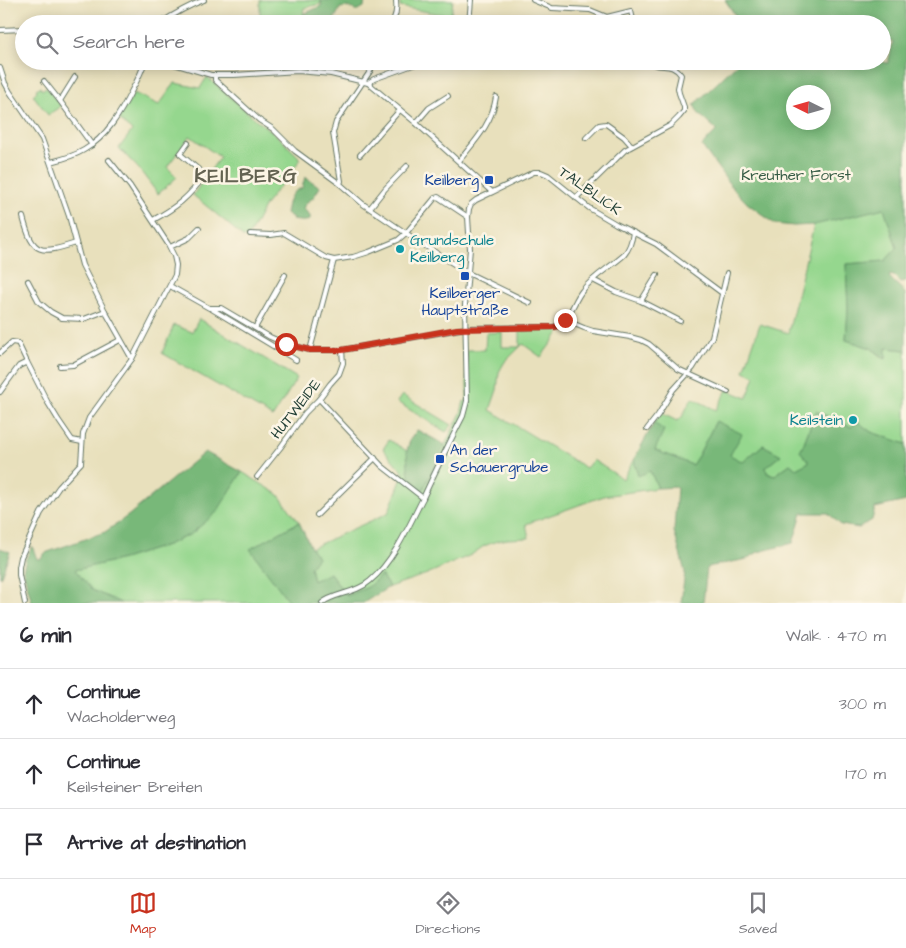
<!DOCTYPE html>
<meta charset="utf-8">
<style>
body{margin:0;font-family:"Architects Daughter",sans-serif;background:#f2f2f3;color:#2b2b33}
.compass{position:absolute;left:786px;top:85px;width:45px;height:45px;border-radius:50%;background:#fff;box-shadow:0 2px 12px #0003;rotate:275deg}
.stop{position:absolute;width:15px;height:15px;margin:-11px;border:4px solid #c8321e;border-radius:50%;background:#fff}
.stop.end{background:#c8321e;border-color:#fff;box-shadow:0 1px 5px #0008}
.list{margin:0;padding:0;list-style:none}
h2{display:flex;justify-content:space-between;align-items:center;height:65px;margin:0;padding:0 20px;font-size:21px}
h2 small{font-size:16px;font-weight:400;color:#7c7c81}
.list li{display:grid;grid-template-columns:32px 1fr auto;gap:15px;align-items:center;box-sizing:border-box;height:70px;padding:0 20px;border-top:1px solid #e1e1e2}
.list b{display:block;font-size:19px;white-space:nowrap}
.list p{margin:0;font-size:16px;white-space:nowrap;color:#7c7c81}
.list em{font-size:16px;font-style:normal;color:#7c7c81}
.icon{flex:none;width:28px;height:28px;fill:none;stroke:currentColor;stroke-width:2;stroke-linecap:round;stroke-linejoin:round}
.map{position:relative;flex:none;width:906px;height:603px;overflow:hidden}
.search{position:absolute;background:#fff;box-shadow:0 2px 12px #0003;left:15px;right:15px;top:15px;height:55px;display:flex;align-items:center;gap:12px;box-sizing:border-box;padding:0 18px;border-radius:28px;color:#7c7c81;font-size:19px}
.sheet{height:275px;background:#fff}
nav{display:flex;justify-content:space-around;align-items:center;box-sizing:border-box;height:70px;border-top:1px solid #e1e1e2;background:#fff;font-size:14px;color:#7c7c81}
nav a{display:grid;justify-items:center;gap:2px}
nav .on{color:#c8321e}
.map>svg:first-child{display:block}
.green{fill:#95d78e;stroke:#5a8a61}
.forest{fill:#78b879;stroke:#4c7a56;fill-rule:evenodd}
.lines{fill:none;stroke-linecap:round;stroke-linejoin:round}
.minor-casing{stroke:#657664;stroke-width:6}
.minor{stroke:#fff;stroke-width:4}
.route{stroke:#c8321e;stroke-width:6}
.transit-dot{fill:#1a4fb4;stroke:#fcf5e5;stroke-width:2}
.culture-dot{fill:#0f9aa8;stroke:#fcf5e5;stroke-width:2}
.labels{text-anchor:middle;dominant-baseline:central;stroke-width:5;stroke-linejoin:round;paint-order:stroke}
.park-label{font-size:15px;fill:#375c46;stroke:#fcf5e5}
.transit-label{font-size:15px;fill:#164399;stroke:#fcf5e5;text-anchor:end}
.street-label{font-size:15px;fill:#1f3d34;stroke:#fcf5e5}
.culture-label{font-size:15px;fill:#0d838f;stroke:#fcf5e5;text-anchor:start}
.district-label{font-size:20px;font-weight:bold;letter-spacing:1px;fill:#636251;stroke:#fcf5e5}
</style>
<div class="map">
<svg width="906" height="603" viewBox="0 0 906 603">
<rect width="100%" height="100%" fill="#fcf5e5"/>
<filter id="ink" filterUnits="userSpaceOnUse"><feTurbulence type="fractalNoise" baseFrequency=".02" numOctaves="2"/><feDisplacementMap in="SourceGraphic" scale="10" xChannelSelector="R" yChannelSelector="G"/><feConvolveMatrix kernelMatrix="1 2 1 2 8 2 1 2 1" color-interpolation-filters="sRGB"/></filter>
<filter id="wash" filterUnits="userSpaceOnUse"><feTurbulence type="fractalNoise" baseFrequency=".0096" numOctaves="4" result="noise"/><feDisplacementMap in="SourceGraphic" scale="20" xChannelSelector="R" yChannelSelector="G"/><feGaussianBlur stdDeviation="1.12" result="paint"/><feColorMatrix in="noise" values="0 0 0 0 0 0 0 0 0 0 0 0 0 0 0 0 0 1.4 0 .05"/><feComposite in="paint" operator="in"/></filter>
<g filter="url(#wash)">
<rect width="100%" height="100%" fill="#e8e0bc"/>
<g class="green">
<path d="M260,0H321L320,4L304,8L302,24H260Z"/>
<path d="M400,0H453L451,16L400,7Z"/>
<path d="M259,61H298L297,67L259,70Z"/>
<path d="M207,77L259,122L273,132L301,159L265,205L250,234L244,238L226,222L193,195L220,157L190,136L167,167L177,177L158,194L139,169L119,148L132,131L119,119L134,93L159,105L175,83L200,88Z"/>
<path d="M40,87L42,90L46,87L61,106L48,115L33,95L37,91L36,89Z"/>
<path d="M884,208L897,248L885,261L846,264L848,309L846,340L871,348L885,359L886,348L906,350V444L871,432L858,422L851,427L816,411L804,443L800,451L810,462L796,469L790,464L775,475L767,473L766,467L781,455L763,445L743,462L729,455L716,421L698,456L692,465L655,450L654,423L661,413L677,421L682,417L692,398L716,410L727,390L747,398L755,376L744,371L760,324L788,333L814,225Z"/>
<path d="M199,319L297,378L273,417L162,353L174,325L192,332Z"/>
<path d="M559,329V333L541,357L523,344L504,363L499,372L497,390L490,410L586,468L593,460L623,479L634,459L638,475L650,471L658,488L604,496L526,524L529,538L508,539L497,541L484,546L471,555L427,574L389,587L381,575L368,587L347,596L330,573L313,581L310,567L318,557L311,548L388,513L404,473L383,449L389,440L407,451L410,440L417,430L445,445L461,413L464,401L467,402V350H485L486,333L502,332V347H520V331Z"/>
<path d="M402,395L452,425L446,432L397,402Z"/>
<path d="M242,472L278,494L299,522L251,549L290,603H121L91,590L74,570L123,559L167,545L191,534L216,512Z"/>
</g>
<g class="forest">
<path d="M322,0H365L364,7C354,13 356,9 347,7C345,7 342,8 340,8L332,24H303L304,14L321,6Z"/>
<path d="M725,0H906V281L900,282L894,276L890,275L889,276C893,283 901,286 905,294C906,301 906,340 906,350L886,348V359L871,348L846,340L848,309L846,264L885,261L897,248L884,208L814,225L794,226L775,224L747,203L731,186L702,146L717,130L699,114L694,105L740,61H877L888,63L893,42L882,40V24H741ZM794,92H824V122H794Z"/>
<path d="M305,177L320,187L313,198L307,202L303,208L310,216V220C304,222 299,221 293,220L292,217L286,213C289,199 289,193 302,188Z"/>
<path d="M816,411L851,427L858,422L871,432L906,444V501L875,508L872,520L859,528L841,525L828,513H802L793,543L758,552L747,559L707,567L703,603H681L685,572L674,531L677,487L658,488L650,471L638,476L634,459L654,423L664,430L655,450L692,465L698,456L716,421L742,434L730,455L743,462L763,445L781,455L766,467L767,473L775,475L790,464L796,469L809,462L800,451L804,443Z"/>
<path d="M417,430L445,445L422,492L410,481L408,469L407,451L410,440Z"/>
<path d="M205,452L242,472L217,512L191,534L167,545L123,559L75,570L92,590L121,603H32L23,570L26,559L32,546L37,559H41L45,553L105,532L129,515Z"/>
<path d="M299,522L311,548L318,557L310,567L313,581L330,573L347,596L368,587L381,575L389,587L363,603H290L250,549Z"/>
<path d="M0,548L10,552L1,576L0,577Z"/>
</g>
</g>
<g filter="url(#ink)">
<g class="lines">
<defs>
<g id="minor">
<path d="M533,0L552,8L590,10L607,17L631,11L634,24"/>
<path d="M159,24C174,14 188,6 204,0"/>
<path d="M391,24C396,17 397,8 396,0"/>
<path d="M469,24L471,0"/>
<path d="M692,24L697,21"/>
<path d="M0,30L24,29"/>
<path d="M164,61L211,75H234L298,71L331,74L368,83L416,123L492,192"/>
<path d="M510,61L543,66"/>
<path d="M0,68L5,83L10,92L42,139L69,216L82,265L105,311L132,359"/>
<path d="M215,75V80L259,120L273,129L295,151L340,184L363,204L416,240L468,273L530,303"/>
<path d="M44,81L60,101L92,145"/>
<path d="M368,83L374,79L424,61"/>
<path d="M60,101L75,77"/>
<path d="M416,123L429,108L448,96"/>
<path d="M586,138L599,125L606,124L624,137L632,146"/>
<path d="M360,155L400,110"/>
<path d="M459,161C475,141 492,124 496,97"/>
<path d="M51,162C63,159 74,156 84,150C107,137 121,112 132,90C137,81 142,71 145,61"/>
<path d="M340,184L341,181L333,133L336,122L371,70L373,61"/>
<path d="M576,198L625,150L671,125L679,117L684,111V107L679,93L678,88L681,75C670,60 661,71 648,61"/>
<path d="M370,208L385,189L407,166"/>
<path d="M23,217C33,256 41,254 76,243"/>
<path d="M153,220C177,207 189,197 205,175L180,154L188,143"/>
<path d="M250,234L271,235L284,233L326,258L334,260L353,257L369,252L398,240L406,233L435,198L438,197L468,217"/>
<path d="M170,247L189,238L199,228"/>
<path d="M593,280L616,292L641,301L680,321"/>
<path d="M28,281L39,302L51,312L62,318L84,319L105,311"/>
<path d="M170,286L209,308H221L270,337L286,344L310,350H342L466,328L554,327C569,323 573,302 582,291C593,276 611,267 624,255C630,248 632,241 633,232"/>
<path d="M641,301L657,275"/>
<path d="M210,308L296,360"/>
<path d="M565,320L584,328L593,331L630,337L641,340L649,344L678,369L728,392"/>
<path d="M255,328L285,275"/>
<path d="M310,350L334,260"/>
<path d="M0,353L12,342L18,343L27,362"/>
<path d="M60,366L73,365L120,340"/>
<path d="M0,392L19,366L27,362L48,403L59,421L72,440L82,442"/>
<path d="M319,399L382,466L423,498"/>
<path d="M647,429L658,415L673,390L693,368L712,337L727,273"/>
<path d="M257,477L280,448L305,413L319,399L330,384L339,374L343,363L342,350"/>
<path d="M317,515L375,458"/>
<path d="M25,603L19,575V567L21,557L27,544L41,513L59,487L81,463L83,434L89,418L132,359L175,275L176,265L174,256L168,244L130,186L109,160"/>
<path d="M322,603C334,593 355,594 370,581C393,562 410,524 423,498C436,470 449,443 463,416L467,401L465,305L470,249L468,217L469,209L471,204L476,200L534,172H541L548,175L589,208L616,224L656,244L722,293"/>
</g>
</defs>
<use href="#minor" class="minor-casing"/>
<use href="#minor" class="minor"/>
</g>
</g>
<g class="lines" filter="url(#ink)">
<path class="route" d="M286,344L310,350H342L457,329L554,327L559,326L565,320"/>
</g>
<g class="transit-dot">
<rect x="484" y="175" width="10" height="10" rx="2.5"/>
<rect x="460" y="271" width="10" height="10" rx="2.5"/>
<rect x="435" y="454" width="10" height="10" rx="2.5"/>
</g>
<g class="culture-dot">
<circle cx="400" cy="249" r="5"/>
<circle cx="853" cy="420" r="5"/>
</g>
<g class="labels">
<g class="park-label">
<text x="796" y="175">Kreuther Forst</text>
</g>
<g class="transit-label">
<text x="479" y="180">Keilberg</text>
<text x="465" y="293" text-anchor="middle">Keilberger<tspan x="465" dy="17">Hauptstraße</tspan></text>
<text x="450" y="450" text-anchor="start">An der<tspan x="450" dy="17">Schauergrube</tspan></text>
</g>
<g class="street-label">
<text transform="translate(590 191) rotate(35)">TALBLICK</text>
<text transform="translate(296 409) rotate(-52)">HUTWEIDE</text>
</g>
<g class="culture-label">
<text x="410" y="240">Grundschule<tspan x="410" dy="17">Keilberg</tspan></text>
<text x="843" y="420" text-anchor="end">Keilstein</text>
</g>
<g class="district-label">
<text x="246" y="176">KEILBERG</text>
</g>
</g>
</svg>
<svg class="compass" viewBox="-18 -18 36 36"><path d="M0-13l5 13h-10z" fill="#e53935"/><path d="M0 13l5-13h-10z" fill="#7c7c81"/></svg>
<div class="stop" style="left:286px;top:344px"></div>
<div class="stop end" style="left:565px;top:320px"></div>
<div class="search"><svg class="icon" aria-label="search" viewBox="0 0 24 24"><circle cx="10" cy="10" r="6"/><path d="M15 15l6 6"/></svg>Search here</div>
</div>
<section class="sheet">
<h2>6 min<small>Walk · 470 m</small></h2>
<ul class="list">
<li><svg class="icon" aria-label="ahead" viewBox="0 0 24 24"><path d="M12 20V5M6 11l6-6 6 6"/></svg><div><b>Continue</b><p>Wacholderweg</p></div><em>300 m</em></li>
<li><svg class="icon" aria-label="ahead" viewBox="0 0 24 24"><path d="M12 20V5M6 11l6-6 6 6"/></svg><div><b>Continue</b><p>Keilsteiner Breiten</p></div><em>170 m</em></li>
<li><svg class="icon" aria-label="arrive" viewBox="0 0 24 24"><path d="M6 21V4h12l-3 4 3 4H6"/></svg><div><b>Arrive at destination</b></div></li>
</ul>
</section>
<nav>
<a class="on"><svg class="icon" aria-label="map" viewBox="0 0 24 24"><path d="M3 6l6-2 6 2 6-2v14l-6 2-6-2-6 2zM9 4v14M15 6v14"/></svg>Map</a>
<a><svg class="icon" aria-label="directions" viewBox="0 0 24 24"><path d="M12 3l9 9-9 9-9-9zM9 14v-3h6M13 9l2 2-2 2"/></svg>Directions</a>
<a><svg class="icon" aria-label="saved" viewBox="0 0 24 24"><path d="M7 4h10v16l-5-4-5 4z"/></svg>Saved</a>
</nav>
